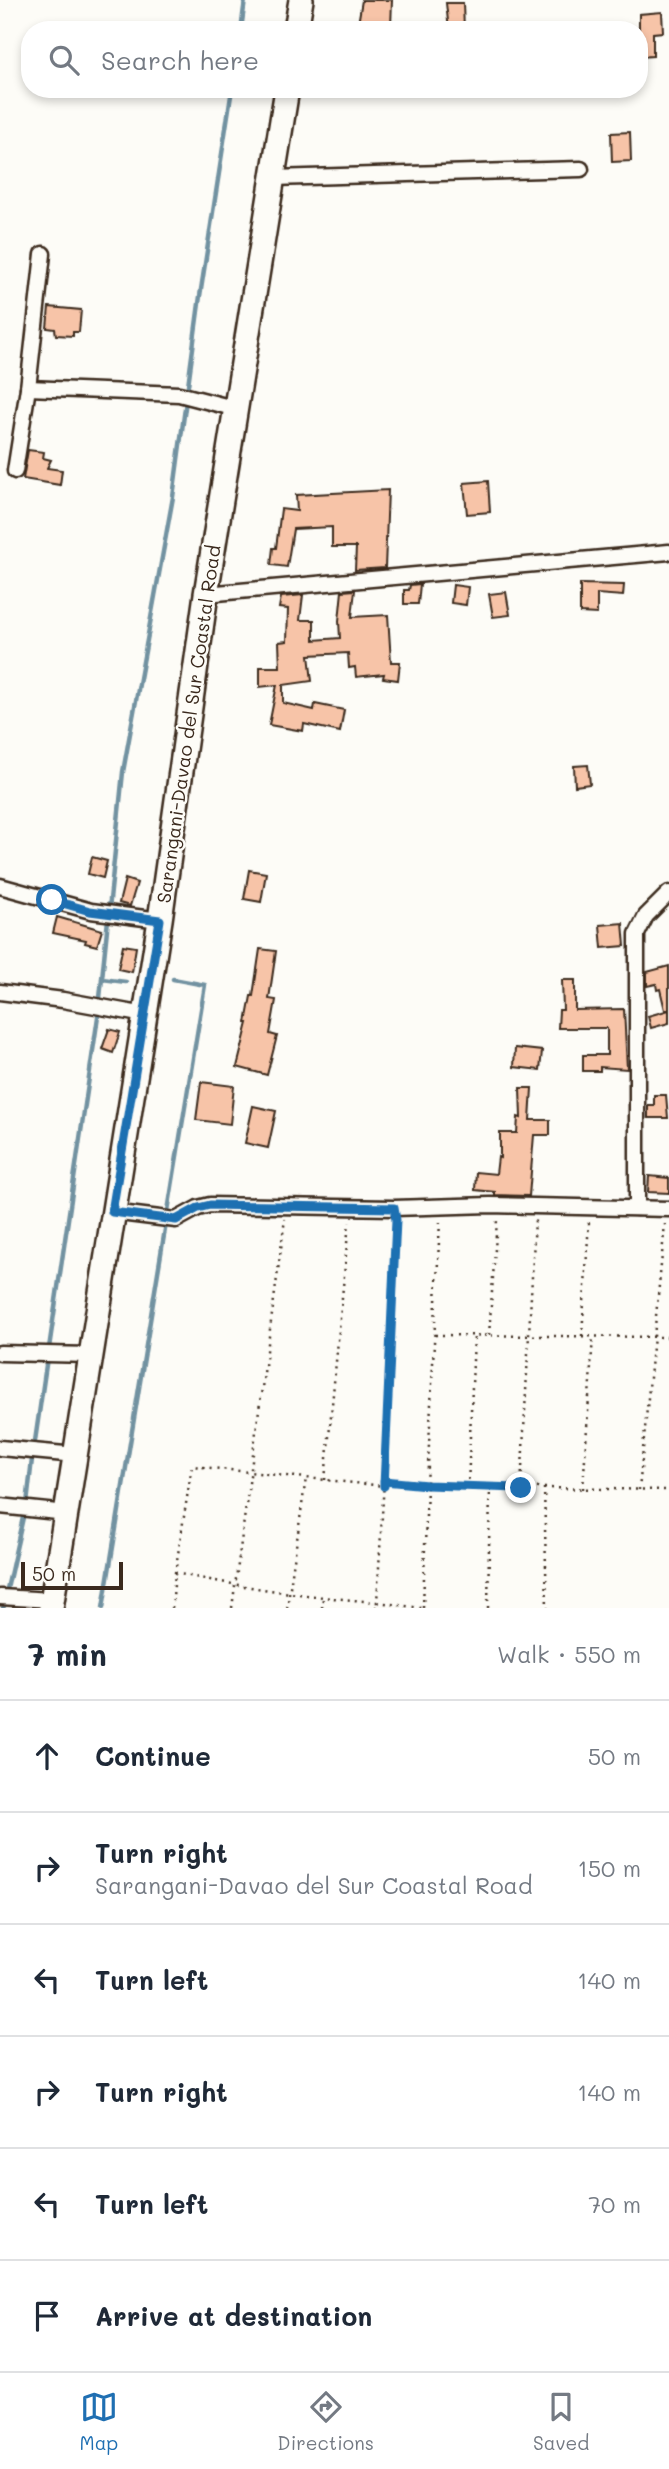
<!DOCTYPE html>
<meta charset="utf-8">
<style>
body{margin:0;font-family:Mali,sans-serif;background:#f6f6f7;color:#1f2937}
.scale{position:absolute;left:21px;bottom:18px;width:102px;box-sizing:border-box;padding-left:7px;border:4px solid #3b2a1e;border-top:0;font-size:19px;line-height:24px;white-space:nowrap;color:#3b2a1e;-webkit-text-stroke:5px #fdfcf7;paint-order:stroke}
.stop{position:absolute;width:21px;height:21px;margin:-16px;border:5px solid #1f6fb2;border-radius:50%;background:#fff}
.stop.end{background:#1f6fb2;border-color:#fff;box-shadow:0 2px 7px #0008}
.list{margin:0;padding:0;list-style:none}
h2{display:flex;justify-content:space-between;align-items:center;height:91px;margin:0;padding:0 28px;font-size:30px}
h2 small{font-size:23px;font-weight:400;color:#747a83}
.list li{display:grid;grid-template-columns:46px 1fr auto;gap:21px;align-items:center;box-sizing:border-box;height:112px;padding:0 28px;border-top:2px solid #e0e1e3}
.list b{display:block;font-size:26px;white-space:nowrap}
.list p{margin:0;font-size:23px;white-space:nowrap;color:#747a83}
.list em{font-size:23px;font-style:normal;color:#747a83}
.icon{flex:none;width:38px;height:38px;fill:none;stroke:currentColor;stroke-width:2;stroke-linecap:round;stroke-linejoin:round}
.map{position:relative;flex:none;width:669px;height:1608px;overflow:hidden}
.search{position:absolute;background:#fff;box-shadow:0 4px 10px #0003;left:21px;right:21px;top:21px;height:77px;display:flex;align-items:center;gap:18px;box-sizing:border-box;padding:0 24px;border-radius:28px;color:#747a83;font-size:26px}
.sheet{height:763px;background:#fff}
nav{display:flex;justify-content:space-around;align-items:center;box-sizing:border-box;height:98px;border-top:2px solid #e0e1e3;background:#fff;font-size:19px;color:#747a83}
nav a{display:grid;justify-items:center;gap:4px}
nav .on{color:#1f6fb2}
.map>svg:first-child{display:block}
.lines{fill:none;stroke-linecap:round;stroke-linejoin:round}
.stream{stroke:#7292a1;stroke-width:4.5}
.building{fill:#f7c4a8;stroke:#3b2a1e;stroke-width:2}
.street-casing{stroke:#3b2a1e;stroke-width:19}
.primary-casing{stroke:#3b2a1e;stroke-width:28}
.path{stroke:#3b2a1e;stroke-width:2.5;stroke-dasharray:2 5;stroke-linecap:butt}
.street{stroke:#fdfcf7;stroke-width:14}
.primary{stroke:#fdfcf7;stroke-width:23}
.route{stroke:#1f6fb2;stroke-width:9}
.labels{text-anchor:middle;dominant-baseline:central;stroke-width:5;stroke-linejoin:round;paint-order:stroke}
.street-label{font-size:19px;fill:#3b2a1e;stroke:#fdfcf7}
</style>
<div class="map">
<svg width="669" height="1608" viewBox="0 0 669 1608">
<rect width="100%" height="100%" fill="#fdfcf7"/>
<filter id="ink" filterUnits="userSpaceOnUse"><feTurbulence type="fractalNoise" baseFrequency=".0143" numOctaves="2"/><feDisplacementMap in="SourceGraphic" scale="14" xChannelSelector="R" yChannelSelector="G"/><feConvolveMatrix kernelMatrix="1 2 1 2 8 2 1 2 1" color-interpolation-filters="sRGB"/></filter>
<g filter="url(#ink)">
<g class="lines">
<g class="stream">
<path d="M241,30L245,0"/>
<path d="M102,979L126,982"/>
<path d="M100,998L123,772L173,497L200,296L232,89"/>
<path d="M49,1348L99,1010"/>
<path d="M34,1448L47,1358"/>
<path d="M27,1504L32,1459"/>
<path d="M7,1589L24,1513"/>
<path d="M3,1608L4,1606"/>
<path d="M103,1608L205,985L173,979"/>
</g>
</g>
<g class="building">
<path d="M362,0H392L391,27L381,26V30H357Z"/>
<path d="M446,3H463L464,30H449Z"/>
<path d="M662,12L663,32L653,33V56L639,57V14Z"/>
<path d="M630,132L631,161L612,162L611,133Z"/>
<path d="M49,307L81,310L79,332H73V336L56,335L55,329L47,328Z"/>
<path d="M28,450L44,452L43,458L51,460L47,468L62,470L60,485L23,479Z"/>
<path d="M488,481L490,512L467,514L464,483Z"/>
<path d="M388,490L385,568L355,570L356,547H332V527L293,529L287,567L271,565L273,548H276L281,509L297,511L296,495Z"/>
<path d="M420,584L418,604H404V590H409L410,585Z"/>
<path d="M580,584L624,585L623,596L597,594V614L580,613Z"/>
<path d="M453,585L468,587L466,605L451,603Z"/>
<path d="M355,590L352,617L388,615L391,662H400L398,680L383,678L384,674L356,677L355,667L349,668L348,653L309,655L312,681L283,685V703L314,710L315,704L344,710L340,732L304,724L303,731L269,725L277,685L260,687V667H280L279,642L287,641L288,609L279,608L281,597L303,595L300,620H314V640L340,638L339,621L342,591Z"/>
<path d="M506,592L510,615L493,617L489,594Z"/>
<path d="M588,765L590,784L575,786L574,766Z"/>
<path d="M92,857L107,861L103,878L88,874Z"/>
<path d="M249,870L266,873L261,902L244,899Z"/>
<path d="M125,879L137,883L130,906L119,903Z"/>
<path d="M57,917L102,930L97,946L85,943L86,940L53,933Z"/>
<path d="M623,923L625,946L602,948L600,925Z"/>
<path d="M123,945L136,947L132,972L118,969Z"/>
<path d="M260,949L276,951L269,999L276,1000L270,1034L277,1036L267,1075L237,1067L248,1023H246L251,996H253Z"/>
<path d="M669,966V1010H665L660,989L657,990L656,984L647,986V972Z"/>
<path d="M562,980H575V1010L624,1009L627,1069L600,1067V1071H583V1055H607V1028H558L559,1010H563Z"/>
<path d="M669,1010V1023L651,1028L648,1016Z"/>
<path d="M109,1029L120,1032L113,1053L102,1049Z"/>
<path d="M515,1048L542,1051L540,1070L514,1067Z"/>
<path d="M201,1082L234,1086L230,1124L196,1120Z"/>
<path d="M520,1088H532L530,1120H550V1135H534L529,1196L495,1195V1192L475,1190L476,1172L496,1174L498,1157L500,1158V1133H517L518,1117L521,1118Z"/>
<path d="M654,1095H666L668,1118H648V1105H654Z"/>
<path d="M253,1106L276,1111L268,1148L245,1143Z"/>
<path d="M649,1176L669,1178V1193L648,1192Z"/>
</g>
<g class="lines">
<defs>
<g id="street">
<path d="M273,178L581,169"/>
<path d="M28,388L179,394L237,409"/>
<path d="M15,471L28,388L43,254"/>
<path d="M206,594L669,552"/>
<path d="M0,886L91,911L160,920"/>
<path d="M0,992L63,1000L145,1015"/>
<path d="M637,1208V934L646,916L669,893"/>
<path d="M112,1212L176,1220L198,1208L210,1205L394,1208L490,1205L669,1209"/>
<path d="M0,1353L92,1355"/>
<path d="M0,1448L76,1455"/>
<path d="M0,1506L67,1513"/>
<path d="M0,1597L52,1600"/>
</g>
<g id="primary">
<path d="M296,30L301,0"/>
<path d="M51,1608L160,920L206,594L287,89"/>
</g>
</defs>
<use href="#street" class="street-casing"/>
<use href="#primary" class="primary-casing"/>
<g class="path">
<path d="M435,1335L669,1337"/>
<path d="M489,1335L497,1220"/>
<path d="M582,1336L589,1221"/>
<path d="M325,1480L349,1222"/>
<path d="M468,1487L474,1336"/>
<path d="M521,1488L535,1219"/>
<path d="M544,1488L669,1490"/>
<path d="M583,1489L593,1336"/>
<path d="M639,1490L665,1224"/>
<path d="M175,1573L192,1466L306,1478"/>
<path d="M172,1608L175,1573C242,1587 309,1597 377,1602L384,1481L427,1485L440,1221"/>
<path d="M232,1608L285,1219"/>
<path d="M287,1608L306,1478L384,1486L396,1220"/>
<path d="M322,1608L323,1598"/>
<path d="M376,1608L377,1602L421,1608"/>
<path d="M423,1608L427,1485L490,1487"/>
<path d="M488,1608L490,1487L544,1488L547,1608"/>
</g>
<use href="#street" class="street"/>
<use href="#primary" class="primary"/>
</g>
</g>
<g class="lines" filter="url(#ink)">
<path class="route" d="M52,900L90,911L160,920L112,1212L176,1220L198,1208L210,1205L394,1208L396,1220L384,1486V1481L427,1485L521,1488"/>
</g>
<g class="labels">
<g class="street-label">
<text transform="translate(188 724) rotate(-82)">Sarangani-Davao del Sur Coastal Road</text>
</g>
</g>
</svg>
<div class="scale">50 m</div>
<div class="stop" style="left:52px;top:900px"></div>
<div class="stop end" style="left:521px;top:1488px"></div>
<div class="search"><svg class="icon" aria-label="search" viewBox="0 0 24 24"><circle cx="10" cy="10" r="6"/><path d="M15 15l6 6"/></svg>Search here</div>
</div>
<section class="sheet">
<h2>7 min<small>Walk · 550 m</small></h2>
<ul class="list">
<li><svg class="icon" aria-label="ahead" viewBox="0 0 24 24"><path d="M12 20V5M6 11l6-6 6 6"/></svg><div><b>Continue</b></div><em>50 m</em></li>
<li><svg class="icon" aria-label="right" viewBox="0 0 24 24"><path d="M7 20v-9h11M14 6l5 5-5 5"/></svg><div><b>Turn right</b><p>Sarangani-Davao del Sur Coastal Road</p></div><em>150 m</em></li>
<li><svg class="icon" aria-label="left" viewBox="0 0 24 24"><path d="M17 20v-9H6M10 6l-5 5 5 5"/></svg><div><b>Turn left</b></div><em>140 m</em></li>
<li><svg class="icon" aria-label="right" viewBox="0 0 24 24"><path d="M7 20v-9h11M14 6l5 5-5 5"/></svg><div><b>Turn right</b></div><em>140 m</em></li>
<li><svg class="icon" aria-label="left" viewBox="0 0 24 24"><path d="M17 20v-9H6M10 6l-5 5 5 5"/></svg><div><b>Turn left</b></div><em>70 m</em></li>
<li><svg class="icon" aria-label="arrive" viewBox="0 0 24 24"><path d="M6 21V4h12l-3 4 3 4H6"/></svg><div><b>Arrive at destination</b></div></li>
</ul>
</section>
<nav>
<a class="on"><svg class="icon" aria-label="map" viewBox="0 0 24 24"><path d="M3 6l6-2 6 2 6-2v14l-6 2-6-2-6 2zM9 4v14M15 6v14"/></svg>Map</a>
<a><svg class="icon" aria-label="directions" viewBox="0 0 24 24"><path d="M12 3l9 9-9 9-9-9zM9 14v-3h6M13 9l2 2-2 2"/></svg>Directions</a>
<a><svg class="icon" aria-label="saved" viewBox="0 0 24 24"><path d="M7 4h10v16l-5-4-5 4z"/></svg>Saved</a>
</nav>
